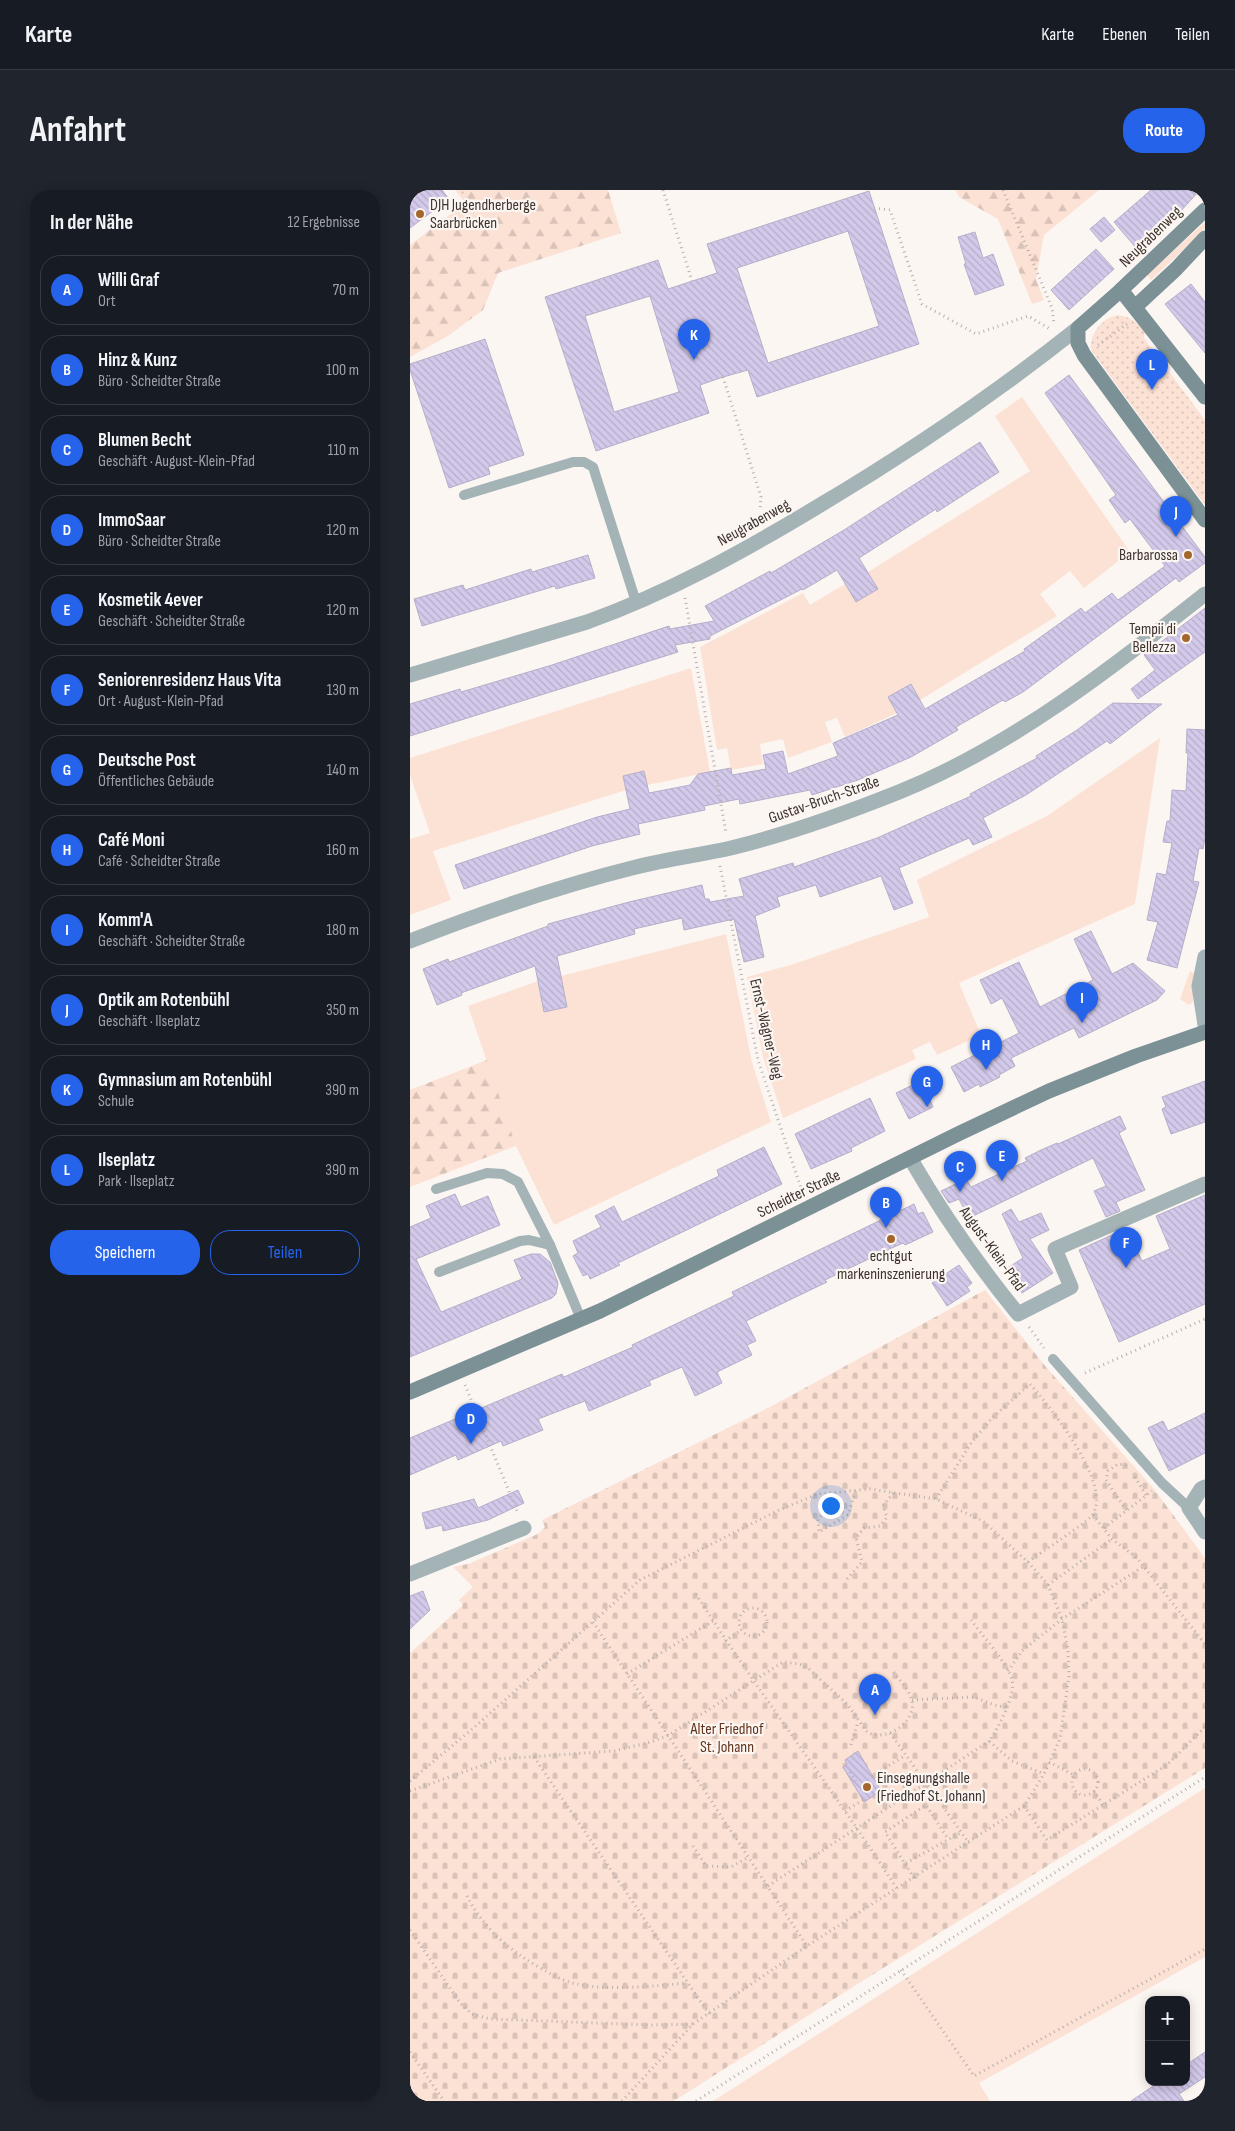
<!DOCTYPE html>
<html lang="de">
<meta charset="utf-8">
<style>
body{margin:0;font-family:"Sofia Sans Condensed",sans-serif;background:#20242c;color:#f1f3f6}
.controls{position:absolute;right:15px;bottom:15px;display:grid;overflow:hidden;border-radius:10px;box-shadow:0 2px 12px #0003}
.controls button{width:45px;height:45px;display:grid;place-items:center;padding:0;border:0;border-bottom:1px solid #363941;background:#171b24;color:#f1f3f6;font:25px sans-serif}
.you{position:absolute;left:420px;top:1315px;width:18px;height:18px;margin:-12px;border:4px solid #fff;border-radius:50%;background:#1a73e8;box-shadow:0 0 0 8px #1a73e833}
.badge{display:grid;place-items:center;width:32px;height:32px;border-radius:50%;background:#2563eb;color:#fff;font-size:16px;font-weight:700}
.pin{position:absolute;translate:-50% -41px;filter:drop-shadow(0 1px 2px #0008)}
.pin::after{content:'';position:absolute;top:26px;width:18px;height:15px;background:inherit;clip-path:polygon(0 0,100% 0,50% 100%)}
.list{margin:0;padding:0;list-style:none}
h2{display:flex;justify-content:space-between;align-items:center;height:65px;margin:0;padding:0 20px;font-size:21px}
h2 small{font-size:16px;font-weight:400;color:#9ea1a6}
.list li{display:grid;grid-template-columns:32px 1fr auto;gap:15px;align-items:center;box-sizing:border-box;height:70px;margin:0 10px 10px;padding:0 10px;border:1px solid #363941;border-radius:20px}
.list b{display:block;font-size:19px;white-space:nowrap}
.list p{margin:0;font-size:16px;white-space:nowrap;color:#9ea1a6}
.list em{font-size:16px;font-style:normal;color:#9ea1a6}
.actions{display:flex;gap:10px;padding:15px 20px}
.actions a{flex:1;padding:11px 0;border:1px solid #2563eb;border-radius:20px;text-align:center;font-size:18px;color:#2563eb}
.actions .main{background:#2563eb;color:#fff}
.map{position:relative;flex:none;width:795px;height:1911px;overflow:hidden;border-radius:20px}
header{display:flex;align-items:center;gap:30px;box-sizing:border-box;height:70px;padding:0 25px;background:#171b24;border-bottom:1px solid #363941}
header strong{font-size:24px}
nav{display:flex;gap:28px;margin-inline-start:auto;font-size:18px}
.intro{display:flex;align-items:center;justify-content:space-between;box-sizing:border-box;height:120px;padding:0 30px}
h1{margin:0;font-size:35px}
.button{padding:12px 22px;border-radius:20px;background:#2563eb;color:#fff;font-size:18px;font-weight:700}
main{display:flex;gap:30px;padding:0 30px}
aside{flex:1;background:#171b24;border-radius:20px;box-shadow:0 2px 12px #0003}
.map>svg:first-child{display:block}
.green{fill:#fce1d5}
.forest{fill:url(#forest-firs)}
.cemetery{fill:url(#cemetery-stones)}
.park{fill:url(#park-dots)}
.building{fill:url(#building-back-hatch);stroke:#b6aec9;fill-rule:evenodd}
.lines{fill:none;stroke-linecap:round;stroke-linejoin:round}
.path{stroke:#b7b0ac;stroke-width:3;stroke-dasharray:1 4;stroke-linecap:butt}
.lane{stroke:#a4b3b6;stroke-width:10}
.street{stroke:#a4b3b6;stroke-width:15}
.secondary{stroke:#7b9196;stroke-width:15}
.poi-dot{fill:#a5662d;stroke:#fcf6f3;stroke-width:2}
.labels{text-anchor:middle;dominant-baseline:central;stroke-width:4.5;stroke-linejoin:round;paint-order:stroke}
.poi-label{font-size:16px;fill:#3d322c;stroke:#fcf6f3;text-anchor:start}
.street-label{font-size:16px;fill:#3d322c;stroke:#fcf6f3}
.park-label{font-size:16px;fill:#63341b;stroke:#fcf6f3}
</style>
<header>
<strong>Karte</strong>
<nav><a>Karte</a><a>Ebenen</a><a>Teilen</a></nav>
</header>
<div class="intro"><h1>Anfahrt</h1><a class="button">Route</a></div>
<main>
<aside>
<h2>In der Nähe<small>12 Ergebnisse</small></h2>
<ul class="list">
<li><span class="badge">A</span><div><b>Willi Graf</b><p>Ort</p></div><em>70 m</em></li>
<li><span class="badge">B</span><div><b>Hinz &amp; Kunz</b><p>Büro · Scheidter Straße</p></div><em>100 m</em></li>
<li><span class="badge">C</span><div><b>Blumen Becht</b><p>Geschäft · August-Klein-Pfad</p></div><em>110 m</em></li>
<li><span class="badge">D</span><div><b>ImmoSaar</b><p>Büro · Scheidter Straße</p></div><em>120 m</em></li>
<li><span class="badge">E</span><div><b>Kosmetik 4ever</b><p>Geschäft · Scheidter Straße</p></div><em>120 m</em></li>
<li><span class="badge">F</span><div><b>Seniorenresidenz Haus Vita</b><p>Ort · August-Klein-Pfad</p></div><em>130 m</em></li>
<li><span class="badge">G</span><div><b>Deutsche Post</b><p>Öffentliches Gebäude</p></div><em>140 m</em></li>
<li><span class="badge">H</span><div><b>Café Moni</b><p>Café · Scheidter Straße</p></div><em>160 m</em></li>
<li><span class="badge">I</span><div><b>Komm'A</b><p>Geschäft · Scheidter Straße</p></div><em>180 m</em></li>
<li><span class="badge">J</span><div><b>Optik am Rotenbühl</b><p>Geschäft · Ilseplatz</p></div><em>350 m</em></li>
<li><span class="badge">K</span><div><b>Gymnasium am Rotenbühl</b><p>Schule</p></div><em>390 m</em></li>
<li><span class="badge">L</span><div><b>Ilseplatz</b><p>Park · Ilseplatz</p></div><em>390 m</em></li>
</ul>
<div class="actions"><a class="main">Speichern</a><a>Teilen</a></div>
</aside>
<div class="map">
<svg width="795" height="1911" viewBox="0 0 795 1911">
<defs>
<pattern id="forest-firs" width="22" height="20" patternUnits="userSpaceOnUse" patternTransform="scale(1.25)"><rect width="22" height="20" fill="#fce1d5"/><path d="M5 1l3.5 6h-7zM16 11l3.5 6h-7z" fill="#d9c2b7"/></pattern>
<pattern id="cemetery-stones" width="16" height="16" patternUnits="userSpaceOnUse" patternTransform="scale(1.25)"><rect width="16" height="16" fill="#fce1d5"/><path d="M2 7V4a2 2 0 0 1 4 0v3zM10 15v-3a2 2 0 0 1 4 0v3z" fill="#d9c2b7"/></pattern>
<pattern id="park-dots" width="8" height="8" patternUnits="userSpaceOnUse" patternTransform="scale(1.25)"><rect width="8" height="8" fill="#fce1d5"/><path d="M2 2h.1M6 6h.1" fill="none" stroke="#d9c2b7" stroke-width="1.8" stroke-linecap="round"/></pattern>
<pattern id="building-back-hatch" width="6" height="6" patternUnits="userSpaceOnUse" patternTransform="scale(1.25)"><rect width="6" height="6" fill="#d3c9ea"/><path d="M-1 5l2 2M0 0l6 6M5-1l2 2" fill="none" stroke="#b6adc9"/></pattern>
</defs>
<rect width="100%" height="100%" fill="#fcf6f3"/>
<g class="green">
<path d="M795,32V38L790,44L741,90L737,85Z"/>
<path d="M612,207L720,362L674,398L660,381L630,404L647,426L510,510L501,494L479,507L487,523L435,547L427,528L415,532L422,552L378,568L373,549L350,554L353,574L321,580L317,558L307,560L290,457L393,403L400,415L435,394L446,411L468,399L458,382L620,281L585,226Z"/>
<path d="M281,478L300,582L237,595L234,581L214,586L216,600L23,661L41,710L0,725V649L20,643L0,585V568Z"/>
<path d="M750,548L725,714L549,793L571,845L527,865L520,852L502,860L506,869L373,928L353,867L337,787L384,774L519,727L507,690L637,626Z"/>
<path d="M316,744L342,872L361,932L144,1035L106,956L58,816L128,791L134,821L157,817L151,786Z"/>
<path d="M780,781L784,783L783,812L779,815L770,809Z"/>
<path d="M795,1598V1767L569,1893L580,1911H303Z"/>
</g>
<g class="forest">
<path d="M60,0H198L211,43L88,83L73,120L38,146L0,167V55L55,13Z"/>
<path d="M545,0H689L634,45L626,89L634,110L622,114L588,29L549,7Z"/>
<path d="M77,870L106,956L0,997V900Z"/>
</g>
<path class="cemetery" d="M575,1100L636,1177L744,1299L795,1368V1578L454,1790L264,1911H0V1463L53,1415L49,1410L63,1397L43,1377L58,1374L128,1344L135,1337L132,1330L360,1217Z"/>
<g class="park">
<path d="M45,0H60L55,13Z"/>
<path d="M708,125C721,127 727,132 735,142L734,148L795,230V315L681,160C680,143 692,128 708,125Z"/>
</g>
<g class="building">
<path d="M0,0H32L39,9L0,38Z"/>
<path d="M741,0H790L768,24L727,59L704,32Z"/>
<path d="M459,1L509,154L347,207L338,180L313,187L290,195L299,223L186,261L135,107L248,70L258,99L307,83L297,54ZM438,41L469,136L358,173L327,78ZM240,106L269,202L204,222L175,126Z"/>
<path d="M694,27L705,40L691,52L680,39Z"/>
<path d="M565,42L573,68L583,64L594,95L565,105L554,74H556L548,47Z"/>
<path d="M686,59L704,79L659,120L641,100Z"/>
<path d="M781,94L795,112V163L755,114Z"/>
<path d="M75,149L114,265L78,277L80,284L39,298L0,180V174Z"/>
<path d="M659,185L795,367V373L769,392L766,388L613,502L595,512L593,510L546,537L548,540L501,567L448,590L402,605L400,600L330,614L329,609L294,616L295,620L228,634L230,644L182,656L54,699L45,675L187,627L220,619L213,586L234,581L239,603L280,595L288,584L321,578L322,585L356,579L353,565L373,561L378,584L428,566L423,553L488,525L478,507L501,494L515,519L615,461L614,459L671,418L675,423L702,403L708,410L755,376L720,329L715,333L699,310L706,305L635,203Z"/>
<path d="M570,252L589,282L527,322L526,319L449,368L468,399L446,412L427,380L393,400L392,399L300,446V449L265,455L268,462L0,546V514L50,499L51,502L142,475L259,436L260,439L304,431L295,416L360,381L361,383L434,340Z"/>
<path d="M178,365L185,388L146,399L145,396L12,436L4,409L53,395L55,400L121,379L122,382Z"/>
<path d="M795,418V462L728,509L721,499L745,480L734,465Z"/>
<path d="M703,513L752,514L700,554L697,551L616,605L573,628L582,647L563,655L559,648L489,678L503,713L484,720L471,686L410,707L406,695L367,707L370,716L345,726L354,767L334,772L324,729L274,740L272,728L224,739L225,744L147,766L157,817L134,822L125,776L51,803L52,805L27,815L13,779L38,769L39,772L138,736V734L219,712L292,695L295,709H299L300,712L334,706L329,689L383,673L384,677L467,648L561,606L560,604L627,568L626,566L667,540Z"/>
<path d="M777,539L795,540V648L793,659L789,658L783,691L789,692L767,778L737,770L748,732L737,730L747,683L756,685L762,653L753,652L757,631H760L762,600L776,601L778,563H776Z"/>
<path d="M681,741L702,784L723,773L755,801L747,810L669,848L664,838L601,868L605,876L589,885L590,887L570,897L569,894L554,902L541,877L609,843L592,808L581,814L570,790L609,772L630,817L683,790L664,749Z"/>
<path d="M511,891L523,917L499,929L486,903Z"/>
<path d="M795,891V932L761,944L752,919L756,917L752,907Z"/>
<path d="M460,908L475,941L441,958L442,961L401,979L385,944Z"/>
<path d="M710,926L716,939L709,943L735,1000L706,1012L710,1021L696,1027L684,1001L696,996L683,968L559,1028L549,1009L539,1013L531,1001L556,989L561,997L617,971L615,968L631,960L647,953L648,954Z"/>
<path d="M354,957L372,994L208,1073L210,1075L180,1089L178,1084L173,1086L163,1066L168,1063L163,1051L191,1037L185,1026L204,1016L212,1032L309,986L307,980Z"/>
<path d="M45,1004L51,1017L78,1006L90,1035L6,1069L31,1122L112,1089L104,1070L121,1064H130L140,1072L148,1093L146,1104L142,1108L0,1167V1037L21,1028L16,1016Z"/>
<path d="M795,1005V1114L709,1152L669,1060L717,1038L732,1071L760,1059L746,1026Z"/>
<path d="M504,1014L508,1024L513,1022L523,1042L495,1055L493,1053L471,1063L415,1090L417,1092L336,1131L346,1151L337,1155L342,1165L307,1182L312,1193L285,1206L272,1177L239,1191L241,1195L179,1221L175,1211L128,1229L133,1240L93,1256L91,1251L48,1270L46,1265L0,1285V1248L152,1184L154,1187L223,1157L222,1155L324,1106L322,1102Z"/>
<path d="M601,1019L609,1032L631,1023L639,1040L620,1049L643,1083L612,1103L596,1079L613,1068L592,1024Z"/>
<path d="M549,1075L562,1093L557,1097L560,1101L537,1116L522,1093Z"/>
<path d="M795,1223V1263L759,1281L738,1238L753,1231L758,1241Z"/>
<path d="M108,1300L114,1313L78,1330L33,1341L32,1335L16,1339L12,1323L64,1309L68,1318Z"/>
<path d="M13,1401L20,1420L0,1439V1406Z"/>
<path d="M448,1561L471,1601L454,1612L433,1577L437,1575L435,1570Z"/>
<path d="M795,1862V1887L769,1904L774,1911H721L749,1892H776V1875Z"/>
</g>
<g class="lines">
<g class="path">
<path d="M253,0L282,91"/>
<path d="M593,0L642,118L644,134"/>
<path d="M464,18L480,20L512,114L566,144L618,126L640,139"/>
<path d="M688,155L717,134"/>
<path d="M313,187L351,307L350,320"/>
<path d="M275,408L316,643"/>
<path d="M310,676L348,870L393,1004"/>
<path d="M619,1137L634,1158"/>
<path d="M675,1183L795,1129"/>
<path d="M55,1195L108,1323"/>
<path d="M725,1287L736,1305"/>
<path d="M526,1309L561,1253L583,1227L620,1194C640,1217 702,1293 683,1324C679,1332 628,1364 618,1372"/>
<path d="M716,1320L696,1290L698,1281L708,1274L717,1275"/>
<path d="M438,1325L427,1320L414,1322L408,1329L409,1342L438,1325L446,1300"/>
<path d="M683,1325L702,1349L727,1368L795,1454"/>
<path d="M694,1338L742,1301"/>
<path d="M437,1389L452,1372L446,1348L454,1338L470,1336L477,1327L473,1316L484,1302"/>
<path d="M638,1395L702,1349"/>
<path d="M286,1404C350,1505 423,1599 487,1699"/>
<circle cx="343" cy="1432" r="14"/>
<path d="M561,1430C571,1444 599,1475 602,1490C606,1505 588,1539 579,1551L602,1571L634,1584"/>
<path d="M183,1432L397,1756"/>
<path d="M315,1451L331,1440"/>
<path d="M598,1481L613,1460L652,1429L734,1376"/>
<path d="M217,1484L303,1431"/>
<path d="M502,1510L564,1507L587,1516L597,1517"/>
<path d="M480,1543L559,1653"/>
<path d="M441,1555L448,1532"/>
<path d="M124,1567L299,1824"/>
<path d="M639,1572L664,1585"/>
<circle cx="675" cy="1592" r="13"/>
<path d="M440,1582L446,1591"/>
<path d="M462,1586L496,1565"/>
<path d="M0,1591L60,1541L230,1390L369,1320L408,1304L460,1299L526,1309L573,1331L618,1372L638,1395L652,1429L658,1460L659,1486L650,1549L634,1584L614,1616L397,1756L283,1834L212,1911"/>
<path d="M516,1593L579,1551"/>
<path d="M0,1601L90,1569L204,1561L241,1552L259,1545L373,1472L390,1474L398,1478L437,1514L457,1542C475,1553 507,1532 502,1511C500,1501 489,1490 483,1481"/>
<path d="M684,1601L693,1615"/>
<path d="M614,1616L637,1650L757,1575L795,1537"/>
<path d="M435,1621L453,1610"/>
<path d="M283,1656L296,1676L321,1677L339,1667"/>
<path d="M496,1673L552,1642"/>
<path d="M504,1688L475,1642L516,1615L538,1649"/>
<path d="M358,1696L516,1593"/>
<path d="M57,1706C74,1739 99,1760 132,1779C143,1785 154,1792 167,1794C197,1801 246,1796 277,1793"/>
<path d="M0,1740L51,1814L62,1824L80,1829L242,1835L283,1834"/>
<path d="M491,1780L564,1886L795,1759"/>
<path d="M0,1862L34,1911"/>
<path d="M286,1911L795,1587"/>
</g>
<g class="lane">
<path d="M54,305L163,272H174L183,277L226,412"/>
<path d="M26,999L77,983L93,984L108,992L140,1055L171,1129"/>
<path d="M29,1082L110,1051L119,1050L140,1055"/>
<path d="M643,1169L752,1293L779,1318"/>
</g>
<g class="street">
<path d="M0,485L177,432C258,403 334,361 407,317C498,263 585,204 668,138"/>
<path d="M0,751C74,722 149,696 226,677C258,669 290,665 321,658C378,644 434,624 489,602C603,556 700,479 795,404"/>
<path d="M795,767L789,796L795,835"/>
<path d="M500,968C532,1023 568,1075 608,1124L661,1097L645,1059L795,994"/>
<path d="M795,1297L791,1299L779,1318L795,1342"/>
<path d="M0,1384L114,1338"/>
</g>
<g class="secondary">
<path d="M795,20L711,100L668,138V153L674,165L795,330"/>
<path d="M711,100L795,207"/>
<path d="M725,117L766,79L795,48"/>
<path d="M0,1202L190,1121L550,943L639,901L726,866L795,842"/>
</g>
</g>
<g class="poi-dot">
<circle cx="10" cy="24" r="5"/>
<circle cx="778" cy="365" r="5"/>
<circle cx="776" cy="448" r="5"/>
<circle cx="481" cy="1049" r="5"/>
<circle cx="457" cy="1597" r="5"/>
</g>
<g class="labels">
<g class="poi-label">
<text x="20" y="15">DJH Jugendherberge<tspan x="20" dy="18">Saarbrücken</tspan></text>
<text x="768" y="365" text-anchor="end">Barbarossa</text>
<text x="766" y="439" text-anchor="end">Tempii di<tspan x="766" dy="18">Bellezza</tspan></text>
<text x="481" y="1066" text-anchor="middle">echtgut<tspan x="481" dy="18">markeninszenierung</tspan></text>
<text x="467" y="1588">Einsegnungshalle<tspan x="467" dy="18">(Friedhof St. Johann)</tspan></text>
</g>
<g class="street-label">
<text transform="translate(741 47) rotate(-44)">Neugrabenweg</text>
<text transform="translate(344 333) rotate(-29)">Neugrabenweg</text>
<text transform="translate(414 610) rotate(-19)">Gustav-Bruch-Straße</text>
<text transform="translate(356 839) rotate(77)">Ernst-Wagner-Weg</text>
<text transform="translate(389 1004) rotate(-26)">Scheidter Straße</text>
<text transform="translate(582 1059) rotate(54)">August-Klein-Pfad</text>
</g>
<g class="park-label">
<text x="317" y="1539">Alter Friedhof<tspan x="317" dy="18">St. Johann</tspan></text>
</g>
</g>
</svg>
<div class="controls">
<button>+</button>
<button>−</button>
</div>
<div class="you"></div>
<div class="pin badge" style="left:465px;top:1525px">A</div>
<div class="pin badge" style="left:476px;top:1038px">B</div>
<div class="pin badge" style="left:550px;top:1002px">C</div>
<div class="pin badge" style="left:61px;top:1254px">D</div>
<div class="pin badge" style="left:592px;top:991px">E</div>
<div class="pin badge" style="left:716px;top:1078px">F</div>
<div class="pin badge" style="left:517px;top:917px">G</div>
<div class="pin badge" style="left:576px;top:880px">H</div>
<div class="pin badge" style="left:672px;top:833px">I</div>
<div class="pin badge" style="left:766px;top:347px">J</div>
<div class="pin badge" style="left:284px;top:170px">K</div>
<div class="pin badge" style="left:742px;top:200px">L</div>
</div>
</main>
